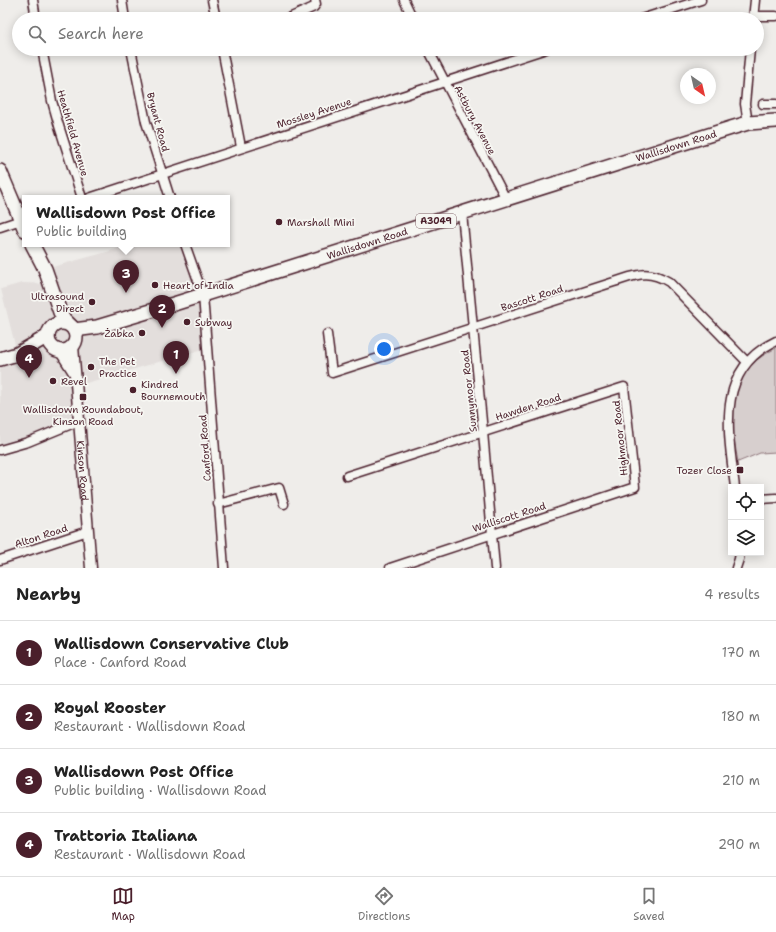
<!DOCTYPE html>
<meta charset="utf-8">
<style>
body{margin:0;font-family:"Shantell Sans",sans-serif;background:#f2f2f2;color:#222}
.controls{position:absolute;right:12px;bottom:12px;display:grid;overflow:hidden;border-radius:0px;box-shadow:0 2px 10px #0003}
.controls button{width:36px;height:36px;display:grid;place-items:center;padding:0;border:0;border-bottom:1px solid #e0e0e0;background:#fff;color:#222;font:20px sans-serif}
.compass{position:absolute;left:680px;top:68px;width:36px;height:36px;border-radius:50%;background:#fff;box-shadow:0 2px 10px #0003;rotate:146deg}
.you{position:absolute;left:384px;top:349px;width:14px;height:14px;margin:-10px;border:3px solid #fff;border-radius:50%;background:#1a73e8;box-shadow:0 0 0 6px #1a73e833}
.badge{display:grid;place-items:center;width:26px;height:26px;border-radius:50%;background:#4a1f2b;color:#fff;font-size:13px;font-weight:700}
.pin{position:absolute;translate:-50% -33px;filter:drop-shadow(0 1px 2px #0008)}
.pin::after{content:'';position:absolute;top:21px;width:14px;height:12px;background:inherit;clip-path:polygon(0 0,100% 0,50% 100%)}
.popup{position:absolute;left:22px;top:195px;width:208px;height:52px;box-sizing:border-box;display:grid;place-content:center;border-radius:0px;background:#fff;filter:drop-shadow(0 1px 3px #0005);font-size:13px;white-space:nowrap;color:#767676}
.popup b{font-size:15px;color:#222}
.popup::after{content:'';position:absolute;left:50%;top:100%;margin-left:-8px;border:8px solid transparent;border-top-color:#fff}
.list{margin:0;padding:0;list-style:none}
h2{display:flex;justify-content:space-between;align-items:center;height:52px;margin:0;padding:0 16px;font-size:17px}
h2 small{font-size:13px;font-weight:400;color:#767676}
.list li{display:grid;grid-template-columns:26px 1fr auto;gap:12px;align-items:center;box-sizing:border-box;height:64px;padding:0 16px;border-top:1px solid #e0e0e0}
.list b{display:block;font-size:15px;white-space:nowrap}
.list p{margin:0;font-size:13px;white-space:nowrap;color:#767676}
.list em{font-size:13px;font-style:normal;color:#767676}
.icon{flex:none;width:22px;height:22px;fill:none;stroke:currentColor;stroke-width:2;stroke-linecap:round;stroke-linejoin:round}
.map{position:relative;flex:none;width:776px;height:568px;overflow:hidden}
.search{position:absolute;background:#fff;box-shadow:0 2px 10px #0003;left:12px;right:12px;top:12px;height:44px;display:flex;align-items:center;gap:10px;box-sizing:border-box;padding:0 14px;border-radius:22px;color:#767676;font-size:15px}
.sheet{height:308px;background:#fff}
nav{display:flex;justify-content:space-around;align-items:center;box-sizing:border-box;height:56px;border-top:1px solid #e0e0e0;background:#fff;font-size:11px;color:#767676}
nav a{display:grid;justify-items:center;gap:2px}
nav .on{color:#4a1f2b}
.map>svg:first-child{display:block}
.built{fill:#e3dedc}
.green{fill:#d7cfce;stroke:#90777c}
.lines{fill:none;stroke-linecap:round;stroke-linejoin:round}
.minor-casing{stroke:#4a1f2b;stroke-width:11}
.tertiary-casing{stroke:#4a1f2b;stroke-width:13}
.primary-casing{stroke:#4a1f2b;stroke-width:16}
.minor{stroke:#f6f6f2;stroke-width:8}
.tertiary{stroke:#f6f6f2;stroke-width:10}
.primary{stroke:#f6f6f2;stroke-width:13}
.poi-dot{fill:#4a1f2b;stroke:#f6f6f2;stroke-width:1.5}
.labels{text-anchor:middle;dominant-baseline:central;stroke-width:3.5;stroke-linejoin:round;paint-order:stroke}
.shield{fill:#f6f6f2;stroke:#7e6067;stroke-width:1}
.shield-label{font-size:9px;font-weight:bold;fill:#4a1f2b}
.street-label{font-size:10px;fill:#4a1f2b;stroke:#f6f6f2}
.poi-label{font-size:10px;fill:#4a1f2b;stroke:#f6f6f2;text-anchor:start}
</style>
<div class="map">
<svg width="776" height="568" viewBox="0 0 776 568">
<rect width="100%" height="100%" fill="#efedea"/>
<filter id="ink" filterUnits="userSpaceOnUse"><feTurbulence type="fractalNoise" baseFrequency=".025" numOctaves="2"/><feDisplacementMap in="SourceGraphic" scale="8" xChannelSelector="R" yChannelSelector="G"/><feConvolveMatrix kernelMatrix="1 2 1 2 8 2 1 2 1" color-interpolation-filters="sRGB"/></filter>
<g filter="url(#ink)">
<path class="built" d="M131,244H185L201,290L207,348L76,386L79,421L0,450V359L17,353L1,289L22,283L50,284L45,269L107,252Z"/>
<path class="green" d="M776,348V452L760,453L738,462C732,428 725,392 751,365C758,358 767,353 776,348Z"/>
<g class="lines">
<defs>
<g id="minor">
<path d="M33,0L36,19"/>
<path d="M122,0L125,19"/>
<path d="M212,0L216,19"/>
<path d="M404,0L413,19"/>
<path d="M753,16H776"/>
<path d="M289,18L314,7L316,4L315,0"/>
<path d="M641,19L701,0"/>
<path d="M753,19L755,0"/>
<path d="M42,49L52,101L59,126L82,198"/>
<path d="M131,49L146,122L170,198"/>
<path d="M222,49L241,147"/>
<path d="M428,49L506,199"/>
<path d="M763,104H776"/>
<path d="M748,123L745,104L750,49"/>
<path d="M89,198L546,49"/>
<path d="M462,213L483,432L495,568"/>
<path d="M0,227L24,219"/>
<path d="M185,244L203,295L224,568"/>
<path d="M327,334L332,373L614,282C637,275 647,269 669,282L747,362"/>
<path d="M0,450L28,442L79,421"/>
<path d="M347,476L624,387L635,487L390,568"/>
<path d="M735,487C728,432 715,370 776,341"/>
<path d="M761,499L776,498"/>
<path d="M218,504L279,488L284,504"/>
<path d="M0,560L88,531"/>
<path d="M736,568L739,559L740,553"/>
</g>
<g id="tertiary">
<path id="s1" d="M73,346L91,568"/>
<path d="M61,352L75,374"/>
</g>
<g id="primary">
<path d="M0,171L25,230"/>
<path d="M32,244L45,269L60,312L63,318L72,327"/>
<circle cx="62" cy="337" r="14"/>
<path id="s2" d="M74,330L97,327L177,303L731,128L748,123L776,121"/>
<path d="M0,359L17,354L48,336"/>
</g>
</defs>
<use href="#minor" class="minor-casing"/>
<use href="#tertiary" class="tertiary-casing"/>
<use href="#primary" class="primary-casing"/>
<use href="#minor" class="minor"/>
<use href="#tertiary" class="tertiary"/>
<use href="#primary" class="primary"/>
</g>
</g>
<g class="poi-dot">
<circle cx="279" cy="222" r="4"/>
<circle cx="155" cy="285" r="4"/>
<circle cx="92" cy="302" r="4"/>
<circle cx="187" cy="322" r="4"/>
<circle cx="142" cy="333" r="4"/>
<circle cx="91" cy="367" r="4"/>
<circle cx="53" cy="381" r="4"/>
<circle cx="133" cy="390" r="4"/>
<rect x="79" y="393" width="8" height="8" rx="2"/>
<rect x="736" y="466" width="8" height="8" rx="2"/>
</g>
<g class="labels">
<rect class="shield" x="416" y="214" width="40" height="14" rx="3"/>
<g class="shield-label">
<text x="436" y="221">A3049</text>
</g>
<g class="street-label">
<text transform="translate(314 113) rotate(-18)">Mossley Avenue</text>
<text transform="translate(475 120) rotate(62)">Astbury Avenue</text>
<text transform="translate(158 122) rotate(75)">Bryant Road</text>
<text transform="translate(73 133) rotate(74)">Heathfield Avenue</text>
<text stroke="none"><textPath href="#s2" startOffset="630">Wallisdown Road</textPath></text>
<text stroke="none"><textPath href="#s2" startOffset="306">Wallisdown Road</textPath></text>
<text transform="translate(532 298) rotate(-18)">Bascott Road</text>
<text transform="translate(469 391) rotate(-96)">Sunnymoor Road</text>
<text transform="translate(528 407) rotate(-18)">Hawden Road</text>
<text transform="translate(620 438) rotate(-96)">Highmoor Road</text>
<text transform="translate(205 448) rotate(-94)">Canford Road</text>
<text stroke="none"><textPath href="#s1" startOffset="125">Kinson Road</textPath></text>
<text transform="translate(509 517) rotate(-18)">Walliscott Road</text>
<text transform="translate(41 536) rotate(-18)">Alton Road</text>
</g>
<g class="poi-label">
<text x="287" y="222">Marshall Mini</text>
<text x="163" y="285">Heart of India</text>
<text x="84" y="296" text-anchor="end">Ultrasound<tspan x="84" dy="12">Direct</tspan></text>
<text x="195" y="322">Subway</text>
<text x="134" y="333" text-anchor="end">Żabka</text>
<text x="99" y="361">The Pet<tspan x="99" dy="12">Practice</tspan></text>
<text x="61" y="381">Revel</text>
<text x="141" y="384">Kindred<tspan x="141" dy="12">Bournemouth</tspan></text>
<text x="83" y="409" text-anchor="middle">Wallisdown Roundabout,<tspan x="83" dy="12">Kinson Road</tspan></text>
<text x="732" y="470" text-anchor="end">Tozer Close</text>
</g>
</g>
</svg>
<div class="controls">
<button><svg class="icon" aria-label="locate" viewBox="0 0 24 24"><circle cx="12" cy="12" r="6"/><path d="M12 2v4M12 18v4M2 12h4M18 12h4"/></svg></button>
<button><svg class="icon" aria-label="layers" viewBox="0 0 24 24"><path d="M12 4l9 5-9 5-9-5zM3 14l9 5 9-5"/></svg></button>
</div>
<svg class="compass" viewBox="-18 -18 36 36"><path d="M0-13l5 13h-10z" fill="#e53935"/><path d="M0 13l5-13h-10z" fill="#767676"/></svg>
<div class="you"></div>
<div class="pin badge" style="left:176px;top:374px">1</div>
<div class="pin badge" style="left:162px;top:328px">2</div>
<div class="pin badge" style="left:126px;top:293px">3</div>
<div class="popup"><b>Wallisdown Post Office</b>Public building</div>
<div class="pin badge" style="left:29px;top:378px">4</div>
<div class="search"><svg class="icon" aria-label="search" viewBox="0 0 24 24"><circle cx="10" cy="10" r="6"/><path d="M15 15l6 6"/></svg>Search here</div>
</div>
<section class="sheet">
<h2>Nearby<small>4 results</small></h2>
<ul class="list">
<li><span class="badge">1</span><div><b>Wallisdown Conservative Club</b><p>Place · Canford Road</p></div><em>170 m</em></li>
<li><span class="badge">2</span><div><b>Royal Rooster</b><p>Restaurant · Wallisdown Road</p></div><em>180 m</em></li>
<li><span class="badge">3</span><div><b>Wallisdown Post Office</b><p>Public building · Wallisdown Road</p></div><em>210 m</em></li>
<li><span class="badge">4</span><div><b>Trattoria Italiana</b><p>Restaurant · Wallisdown Road</p></div><em>290 m</em></li>
</ul>
</section>
<nav>
<a class="on"><svg class="icon" aria-label="map" viewBox="0 0 24 24"><path d="M3 6l6-2 6 2 6-2v14l-6 2-6-2-6 2zM9 4v14M15 6v14"/></svg>Map</a>
<a><svg class="icon" aria-label="directions" viewBox="0 0 24 24"><path d="M12 3l9 9-9 9-9-9zM9 14v-3h6M13 9l2 2-2 2"/></svg>Directions</a>
<a><svg class="icon" aria-label="saved" viewBox="0 0 24 24"><path d="M7 4h10v16l-5-4-5 4z"/></svg>Saved</a>
</nav>
